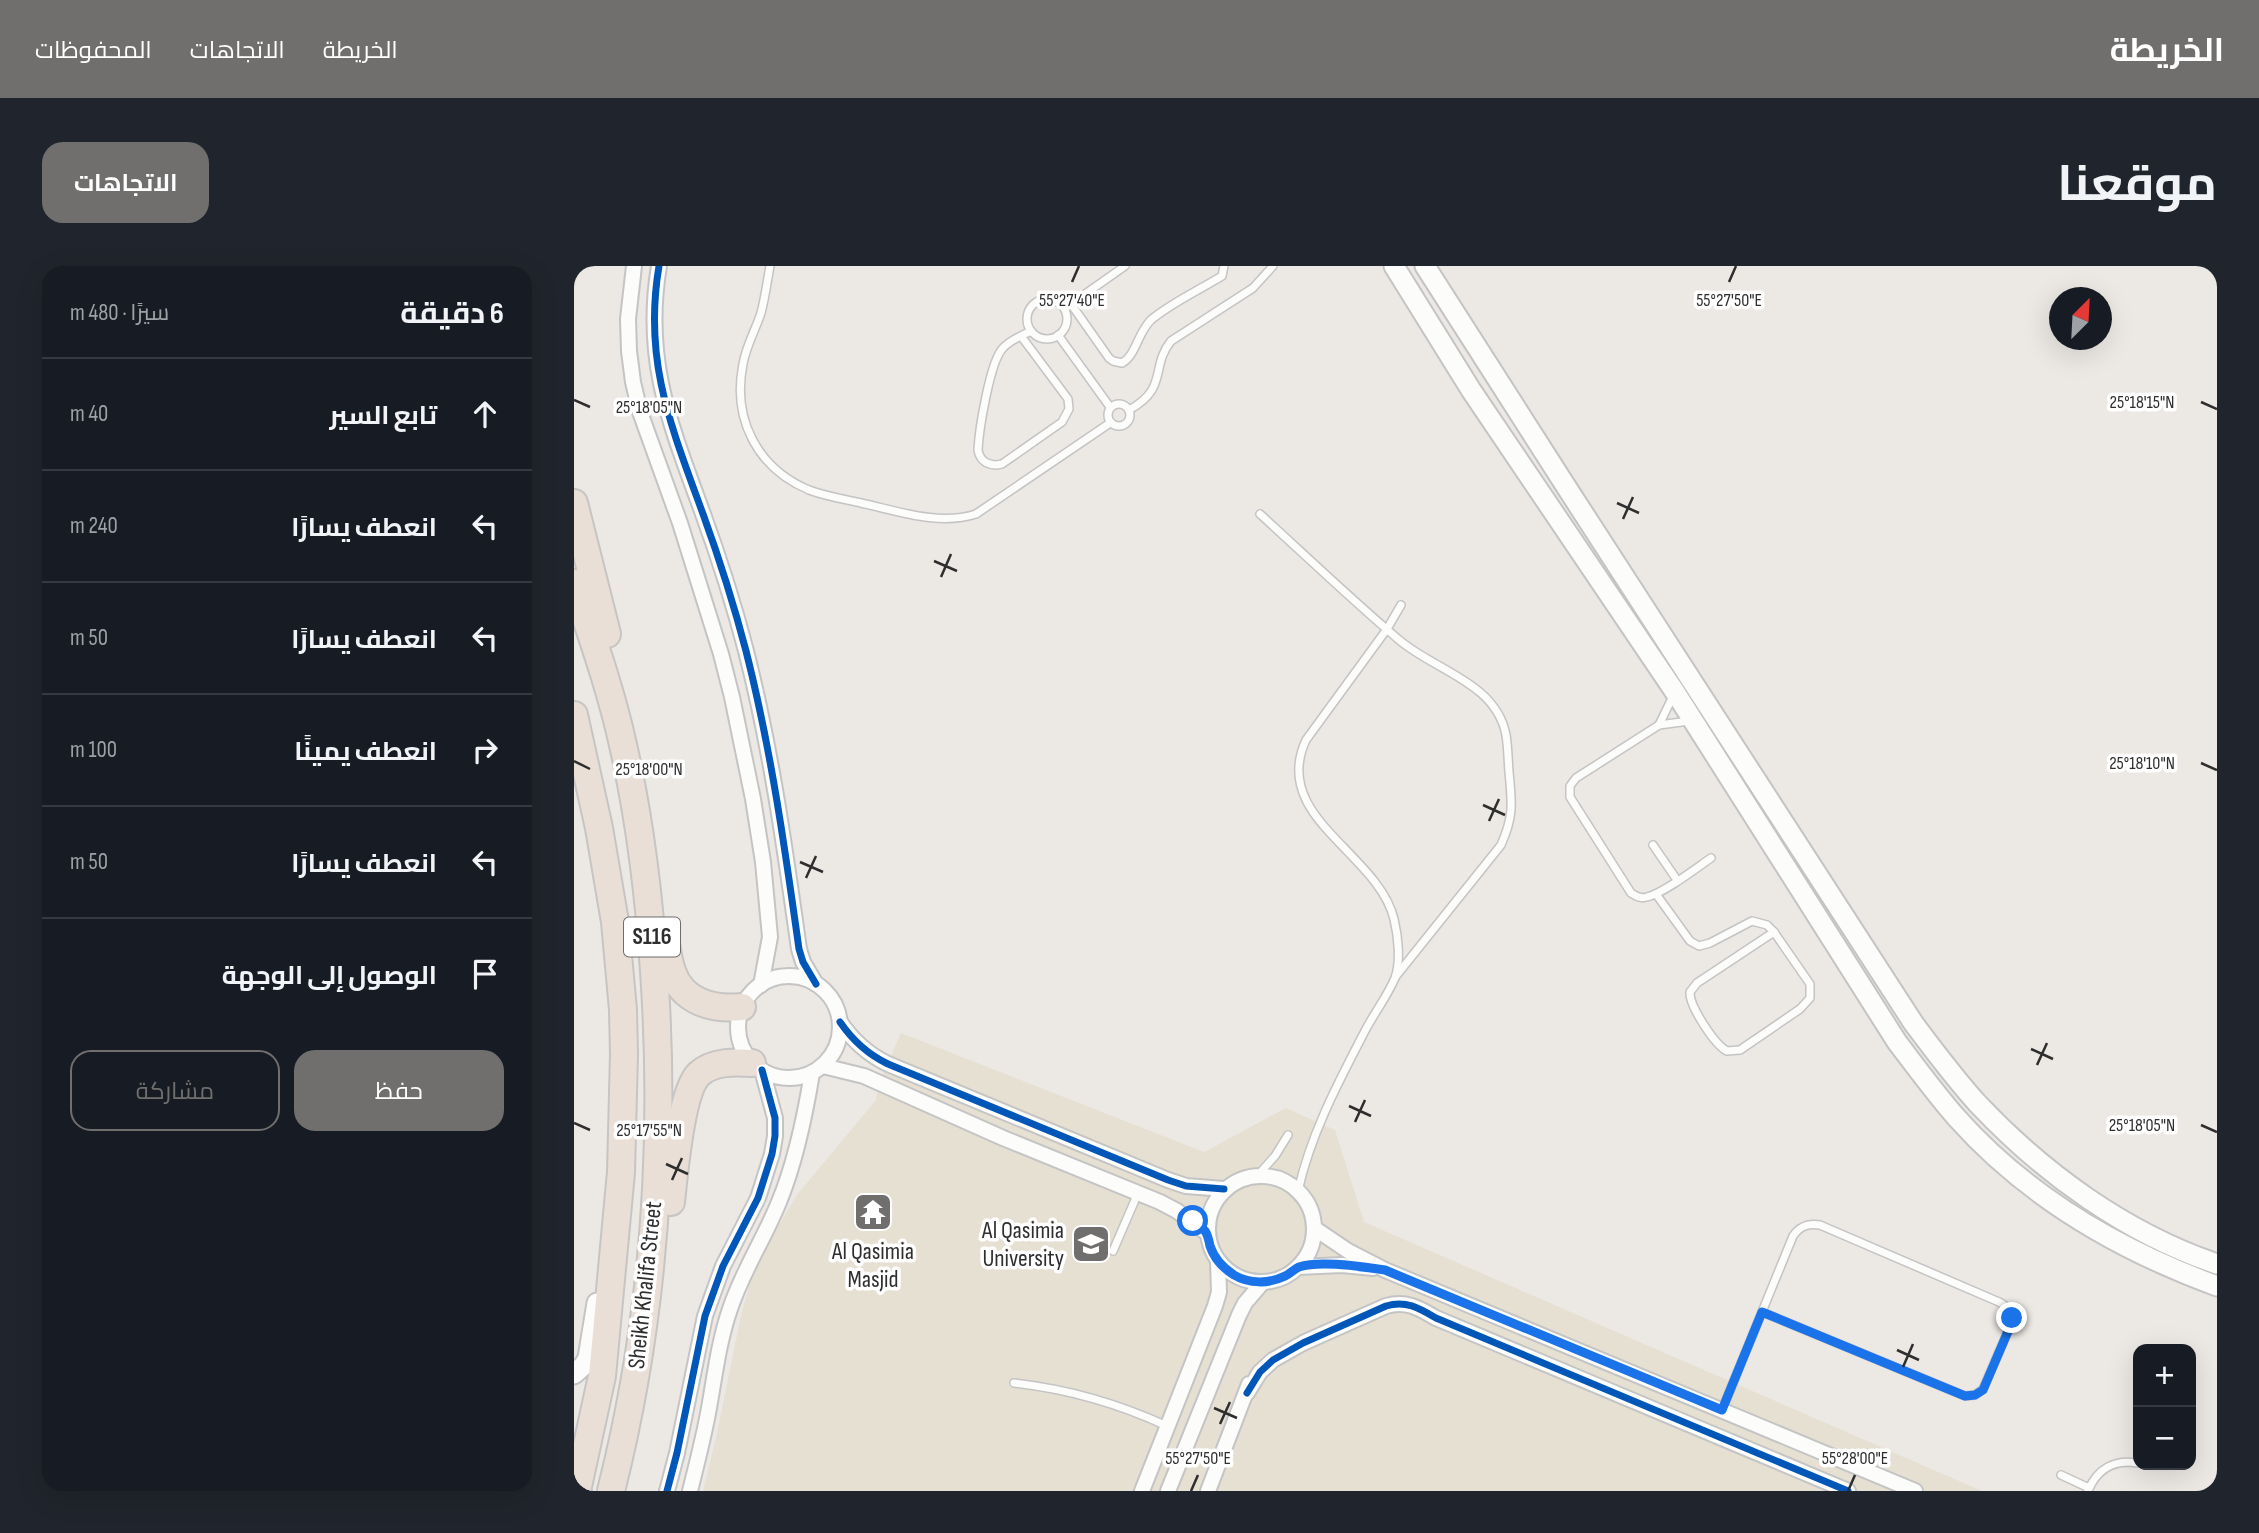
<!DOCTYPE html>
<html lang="ar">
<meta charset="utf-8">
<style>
body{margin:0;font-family:"Sofia Sans Condensed",Cairo,sans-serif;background:#20242c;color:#f1f3f6;direction:rtl}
.controls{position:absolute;right:21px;bottom:21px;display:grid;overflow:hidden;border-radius:14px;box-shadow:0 7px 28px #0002}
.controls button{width:63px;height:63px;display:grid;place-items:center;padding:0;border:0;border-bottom:2px solid #363941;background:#171b24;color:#f1f3f6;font:35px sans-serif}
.compass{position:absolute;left:1475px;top:21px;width:63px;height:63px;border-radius:50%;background:#171b24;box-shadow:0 7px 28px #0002;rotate:24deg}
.stop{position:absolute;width:21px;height:21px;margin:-16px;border:5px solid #1a73e8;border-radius:50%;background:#fff}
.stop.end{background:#1a73e8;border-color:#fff;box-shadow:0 2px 7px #0008}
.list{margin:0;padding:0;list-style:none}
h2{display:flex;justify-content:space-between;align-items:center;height:91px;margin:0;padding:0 28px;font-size:30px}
h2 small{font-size:23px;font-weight:400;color:#9ea1a6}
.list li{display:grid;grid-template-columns:46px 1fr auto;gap:21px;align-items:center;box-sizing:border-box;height:112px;padding:0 28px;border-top:2px solid #363941}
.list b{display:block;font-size:26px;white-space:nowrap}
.list em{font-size:23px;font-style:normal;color:#9ea1a6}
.actions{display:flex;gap:14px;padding:21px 28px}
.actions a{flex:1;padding:16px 0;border:2px solid #706f6e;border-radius:21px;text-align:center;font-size:24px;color:#706f6e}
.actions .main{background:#706f6e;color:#fff}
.icon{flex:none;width:38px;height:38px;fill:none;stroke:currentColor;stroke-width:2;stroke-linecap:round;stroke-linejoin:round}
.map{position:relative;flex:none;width:1643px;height:1225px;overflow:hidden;direction:ltr;border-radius:21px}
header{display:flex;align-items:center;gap:42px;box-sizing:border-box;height:98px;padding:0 35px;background:#706f6e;color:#fff}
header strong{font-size:33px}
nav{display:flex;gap:38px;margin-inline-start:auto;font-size:24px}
.intro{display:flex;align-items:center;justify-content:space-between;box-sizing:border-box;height:168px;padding:0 42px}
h1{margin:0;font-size:49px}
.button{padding:18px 32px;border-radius:21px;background:#706f6e;color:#fff;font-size:24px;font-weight:700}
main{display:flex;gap:42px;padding:0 42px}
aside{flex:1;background:#171b24;border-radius:21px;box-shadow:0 7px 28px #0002}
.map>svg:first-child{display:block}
.education{fill:#e6e0d3}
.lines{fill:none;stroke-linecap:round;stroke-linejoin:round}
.lane-casing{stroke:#c5c4c5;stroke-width:10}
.street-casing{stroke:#c5c4c5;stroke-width:18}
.secondary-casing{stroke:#c5c4c5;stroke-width:23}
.highway-casing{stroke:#c6c5c4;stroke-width:30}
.lane{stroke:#fcfcfb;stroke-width:7}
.street{stroke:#fcfcfb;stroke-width:14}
.secondary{stroke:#fcfcfb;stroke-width:19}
.highway{stroke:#eadfd6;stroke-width:26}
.cycleway-casing{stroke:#fff;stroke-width:11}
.cycleway{stroke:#0057b8;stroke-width:7}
.route{stroke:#1a73e8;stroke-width:9}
.ticks{fill:none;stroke:#2e2e2e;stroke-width:2.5}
.labels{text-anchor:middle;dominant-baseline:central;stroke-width:7;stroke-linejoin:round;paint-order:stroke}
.shield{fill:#fff;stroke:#6d6d6d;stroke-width:2}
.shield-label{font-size:23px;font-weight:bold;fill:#2e2e2e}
.poi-label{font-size:24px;fill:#2e2e2e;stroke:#fff;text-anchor:end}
.street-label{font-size:24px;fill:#2e2e2e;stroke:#fff}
.ticks-label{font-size:18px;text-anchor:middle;fill:#2e2e2e;stroke:#fff;stroke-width:7;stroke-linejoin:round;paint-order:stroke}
</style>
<header>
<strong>الخريطة</strong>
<nav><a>الخريطة</a><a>الاتجاهات</a><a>المحفوظات</a></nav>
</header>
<div class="intro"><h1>موقعنا</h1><a class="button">الاتجاهات</a></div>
<main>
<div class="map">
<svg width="1643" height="1225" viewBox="0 0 1643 1225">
<rect width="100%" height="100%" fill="#ece8e4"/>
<path class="education" d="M327,767L630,886L712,842L761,864L790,956L1408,1225H129L143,1167L167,1049L181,1000L222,930L302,834L305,817Z"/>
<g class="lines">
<defs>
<g id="lane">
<path d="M196,0C193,16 191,32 187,47C181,65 172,80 169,98C158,153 183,202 235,224C251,230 269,233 287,237C324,245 365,260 402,248L536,157"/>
<circle cx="473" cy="53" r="20"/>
<path d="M497,38L535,92L539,95L548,97C562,90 564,65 578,53C599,36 625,24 648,10L650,0"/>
<path d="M494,40L551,0"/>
<path d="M484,69L536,141"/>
<path d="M447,70L494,133L495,143L488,156L428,198C416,201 406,196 404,184C405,164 416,95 429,82C436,74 447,70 457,65"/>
<circle cx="545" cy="149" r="11"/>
<path d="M555,144C595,122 576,101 597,75L679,22L699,0"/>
<path d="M686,248C732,290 777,333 824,373C859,404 922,416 932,469C934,481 934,494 935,506C938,537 940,550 927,579L822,710"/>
<path d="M1115,455L1085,459L1002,512L996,520V531L1057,627C1062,630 1066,633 1073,631C1090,627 1121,603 1137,592"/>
<path d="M1085,459L1100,428"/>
<path d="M1079,579L1103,614"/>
<path d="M1082,628L1116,675L1125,680L1136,677L1178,655L1193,659L1200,666"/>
<path d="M1200,666L1236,718V732L1226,743L1166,784L1153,785C1141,779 1115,740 1116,726L1123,717Z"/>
<path d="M684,909L701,890L714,869"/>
<path d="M724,925C737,867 765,815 792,763C801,746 814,729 821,712C827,695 824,670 820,653C804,587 696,551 732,474L813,363L827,339"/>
<path d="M539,985L564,927"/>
<path d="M440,1117C494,1123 543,1137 593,1160"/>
<path d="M1148,1144L1219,970C1226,960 1234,957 1246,959L1425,1036C1433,1040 1438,1046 1438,1056L1409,1123L1401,1129L1391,1130L1188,1046"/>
<path d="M1487,1209L1515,1222"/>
<path d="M1514,1225C1523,1203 1540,1193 1564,1197"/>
</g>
<g id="street">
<path d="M60,0L54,53L55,85L59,116L66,146L106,257L147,388L158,431L179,533L189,596L196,671L187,719"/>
<path d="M85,0C69,95 97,160 129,248C145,292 160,339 172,385C197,483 211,583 225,683L229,696L242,718"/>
<circle cx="215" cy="761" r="51"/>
<path d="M266,756C279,775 293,788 314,798L594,914L612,920L650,923"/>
<path d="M249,800L290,810L429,872L586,936L603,945L633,967"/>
<circle cx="687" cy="963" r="53"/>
<path d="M740,962L774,985L811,1004L1341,1225"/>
<path d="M724,1001L768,999L799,1002"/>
<path d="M673,1127L686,1106L699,1094L729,1077L812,1040C832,1034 845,1042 862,1052L1274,1225"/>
<path d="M93,1225L103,1187L131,1050L149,1000L184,932L198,888L201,870V852L188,804"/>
<path d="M116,1225C123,1197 130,1170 135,1142C141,1108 145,1075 156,1043C169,1004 190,973 205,936C222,895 231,850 238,807"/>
<path d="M568,1225L641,1040L645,1026L644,995"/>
<path d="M594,1225L665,1049L671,1037L689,1016"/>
<path d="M634,1225L675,1118"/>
</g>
<g id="secondary">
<path d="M820,0L897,124L1101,426L1323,776C1342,801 1361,827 1382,851C1452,930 1545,984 1643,1020"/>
<path d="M851,0L993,222L1340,758C1361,786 1381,813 1404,838C1470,908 1552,967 1643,998"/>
<path d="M0,1108L10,1099L14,1092L23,1037"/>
</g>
<g id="highway">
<path d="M0,237L33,368"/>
<path d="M0,317C18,371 37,424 49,479C66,554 75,629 80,705C92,879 80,1055 37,1225"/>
<path d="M0,449L25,562L41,656L49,744L50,788L47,906L28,1110L3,1225"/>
<path d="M91,671C93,683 94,694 98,705C108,736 139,744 168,741"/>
<path d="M97,936C100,908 107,825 125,808C139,795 161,796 178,797"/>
</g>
</defs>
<use href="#lane" class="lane-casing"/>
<use href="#street" class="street-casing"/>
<use href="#secondary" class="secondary-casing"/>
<use href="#highway" class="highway-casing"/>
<use href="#lane" class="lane"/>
<use href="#street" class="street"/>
<use href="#secondary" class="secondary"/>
<use href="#highway" class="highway"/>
<defs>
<g id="cycleway">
<path d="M85,0C69,95 97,160 129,248C145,292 160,339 172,385C197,483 211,583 225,683L229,696L242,718"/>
<path d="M266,756C279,775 293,788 314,798L594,914L612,920L650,923"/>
<path d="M673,1127L686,1106L699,1094L729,1077L812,1040C832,1034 845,1042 862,1052L1274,1225"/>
<path d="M93,1225L103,1187L131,1050L149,1000L184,932L198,888L201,870V852L188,804"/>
</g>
</defs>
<use href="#cycleway" class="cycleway-casing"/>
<use href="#cycleway" class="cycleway"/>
</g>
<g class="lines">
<path class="route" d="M619,955C623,958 628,961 631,965C634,969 635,975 636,980C640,992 649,1002 660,1009C675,1018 695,1018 711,1010C716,1008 720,1003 725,1001C747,994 788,1001 811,1004L1148,1144L1188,1046L1391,1130L1401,1129L1409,1124L1438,1056V1052"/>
</g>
<path class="ticks" d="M498,16L505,0M1155,16L1162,0M0,134L16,141M1627,136L1643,143M1043,237L1065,247M1049,253L1059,231M360,295L383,305M367,311L377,288M0,495L16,503M1627,497L1643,504M909,539L931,549M915,555L925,533M226,596L249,606M232,612L242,590M1457,783L1479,793M1463,799L1473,777M775,840L797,850M781,856L791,834M0,857L16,864M1627,859L1643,866M92,898L114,908M98,914L108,892M1323,1084L1345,1094M1329,1101L1339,1078M640,1142L663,1152M646,1158L656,1136M617,1225L624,1209M1274,1225L1281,1209"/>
<defs>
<symbol id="temple-square" viewBox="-11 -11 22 22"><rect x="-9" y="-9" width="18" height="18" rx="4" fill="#706f6e" stroke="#fff"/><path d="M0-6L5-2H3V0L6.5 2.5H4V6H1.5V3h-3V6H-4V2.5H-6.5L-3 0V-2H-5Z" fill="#fff"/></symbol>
<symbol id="university-square" viewBox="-11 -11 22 22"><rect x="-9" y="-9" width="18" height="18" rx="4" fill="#706f6e" stroke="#fff"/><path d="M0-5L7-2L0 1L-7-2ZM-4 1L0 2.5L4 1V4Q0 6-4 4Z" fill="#fff"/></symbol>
</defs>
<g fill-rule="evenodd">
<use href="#temple-square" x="277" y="924" width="44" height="44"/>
<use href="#university-square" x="495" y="956" width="44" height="44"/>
</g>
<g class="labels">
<rect class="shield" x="50" y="651.5" width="56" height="39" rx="5"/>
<g class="shield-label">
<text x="78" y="671">S116</text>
</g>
<g class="poi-label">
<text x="490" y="964">Al Qasimia<tspan x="490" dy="28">University</tspan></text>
<text x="299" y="985" text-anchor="middle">Al Qasimia<tspan x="299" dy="28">Masjid</tspan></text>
</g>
<g class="street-label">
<text transform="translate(71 1019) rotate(-84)">Sheikh Khalifa Street</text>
</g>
</g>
<g class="ticks-label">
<text x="498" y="40">55°27'40"E</text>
<text x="1155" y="40">55°27'50"E</text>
<text x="1568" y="142">25°18'15"N</text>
<text x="75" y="147">25°18'05"N</text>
<text x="1568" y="503">25°18'10"N</text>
<text x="75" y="509">25°18'00"N</text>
<text x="1568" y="865">25°18'05"N</text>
<text x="75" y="870">25°17'55"N</text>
<text x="624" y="1198">55°27'50"E</text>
<text x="1281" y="1198">55°28'00"E</text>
</g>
</svg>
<div class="controls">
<button>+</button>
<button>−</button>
</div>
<svg class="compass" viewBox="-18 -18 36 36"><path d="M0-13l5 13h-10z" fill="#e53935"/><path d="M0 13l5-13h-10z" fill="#9ea1a6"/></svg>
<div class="stop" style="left:619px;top:955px"></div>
<div class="stop end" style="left:1438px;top:1052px"></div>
</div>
<aside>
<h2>6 دقيقة<small>سيرًا · 480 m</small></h2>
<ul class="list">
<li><svg class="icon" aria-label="ahead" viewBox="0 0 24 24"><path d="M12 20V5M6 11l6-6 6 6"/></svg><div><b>تابع السير</b></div><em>40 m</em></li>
<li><svg class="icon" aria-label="left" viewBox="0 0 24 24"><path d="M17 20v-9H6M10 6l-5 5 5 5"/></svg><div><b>انعطف يسارًا</b></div><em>240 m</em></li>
<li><svg class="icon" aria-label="left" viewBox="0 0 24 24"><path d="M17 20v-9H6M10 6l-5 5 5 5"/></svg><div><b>انعطف يسارًا</b></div><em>50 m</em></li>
<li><svg class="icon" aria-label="right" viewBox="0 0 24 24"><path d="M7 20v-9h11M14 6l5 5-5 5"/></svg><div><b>انعطف يمينًا</b></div><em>100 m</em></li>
<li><svg class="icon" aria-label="left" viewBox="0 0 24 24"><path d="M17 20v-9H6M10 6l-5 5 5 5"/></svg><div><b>انعطف يسارًا</b></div><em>50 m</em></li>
<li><svg class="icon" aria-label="arrive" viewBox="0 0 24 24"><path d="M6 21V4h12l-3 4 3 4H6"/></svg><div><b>الوصول إلى الوجهة</b></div></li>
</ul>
<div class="actions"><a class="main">حفظ</a><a>مشاركة</a></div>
</aside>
</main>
